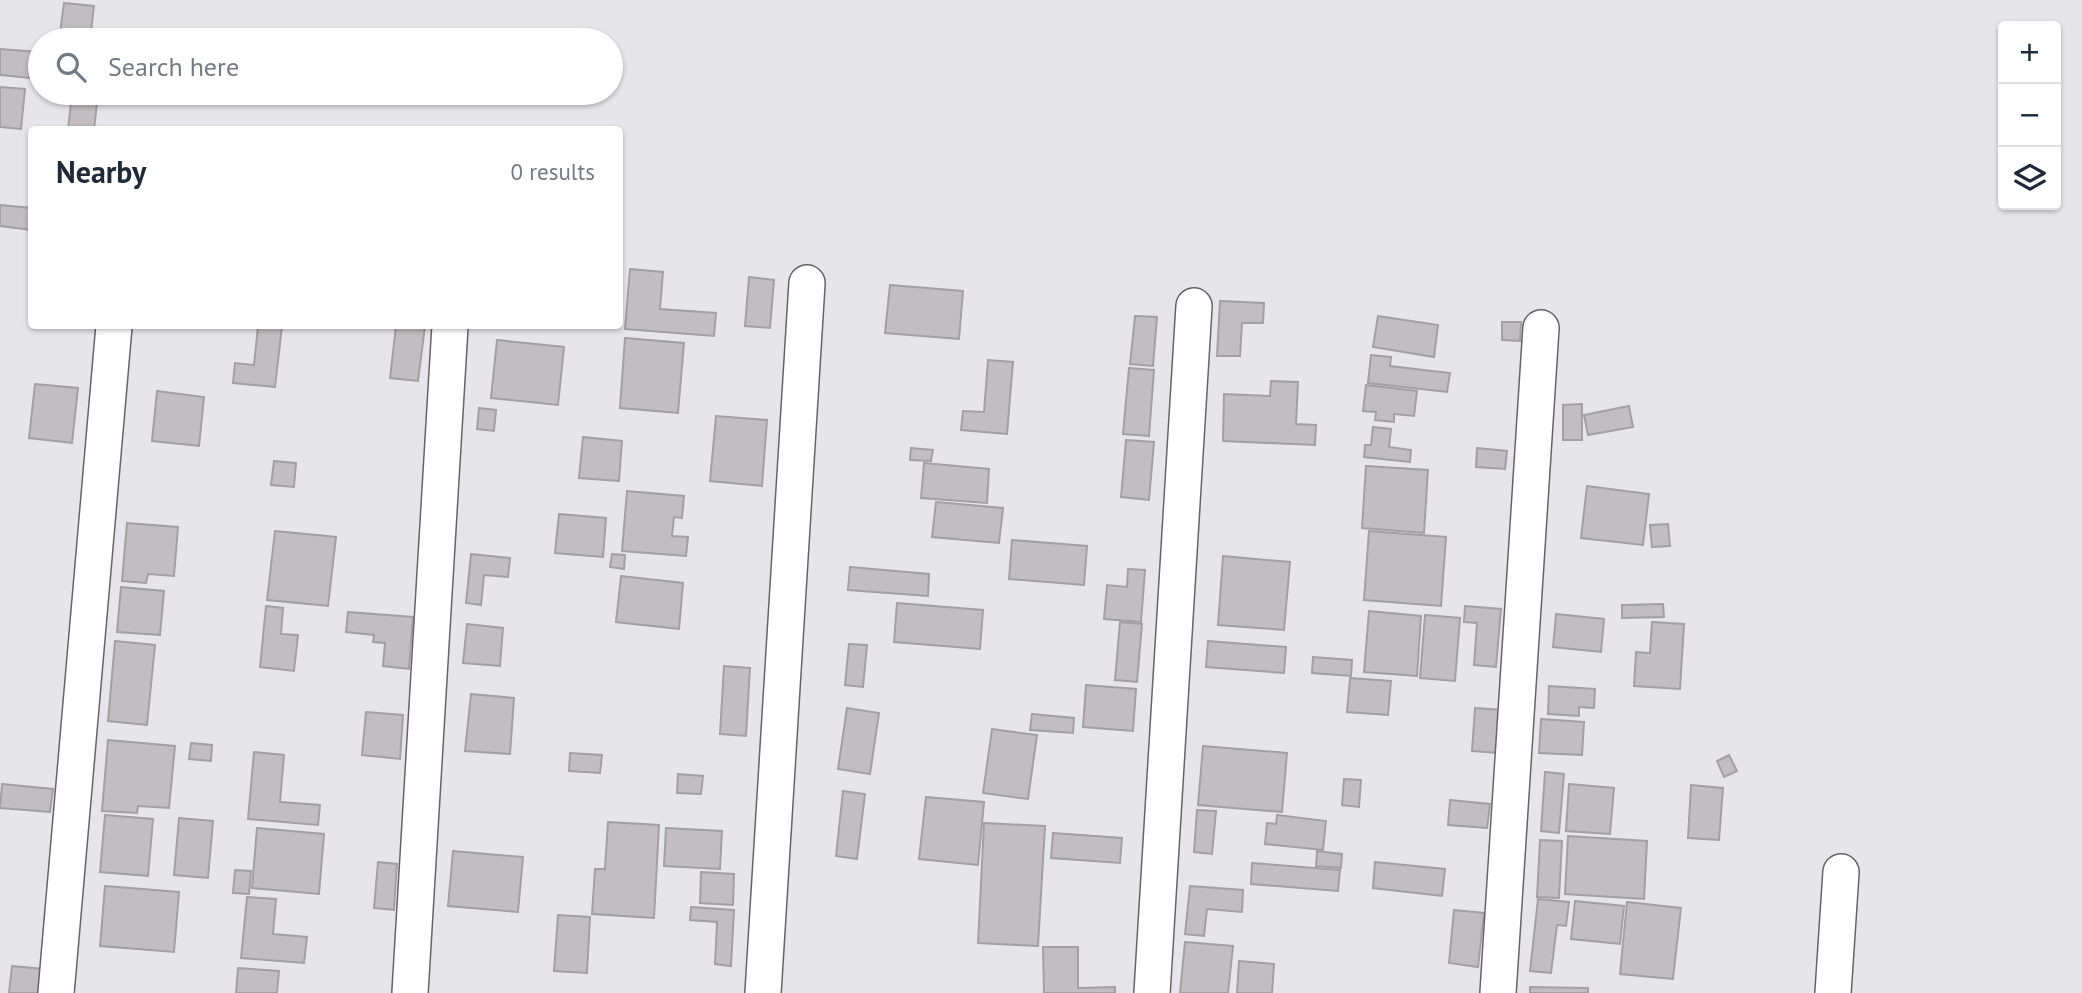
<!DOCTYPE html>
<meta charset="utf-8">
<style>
body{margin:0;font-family:"PT Sans",sans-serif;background:#f2f2f3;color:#1f2937}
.controls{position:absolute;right:21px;top:21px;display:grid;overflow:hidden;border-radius:7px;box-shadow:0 2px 5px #0004}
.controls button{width:63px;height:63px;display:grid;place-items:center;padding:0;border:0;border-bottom:2px solid #e0e1e3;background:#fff;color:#1f2937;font:35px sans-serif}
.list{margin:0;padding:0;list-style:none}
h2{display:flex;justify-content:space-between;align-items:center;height:91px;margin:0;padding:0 28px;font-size:30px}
h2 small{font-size:23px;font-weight:400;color:#747a83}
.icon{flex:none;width:38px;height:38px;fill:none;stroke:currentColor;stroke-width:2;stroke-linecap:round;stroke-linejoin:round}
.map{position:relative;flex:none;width:2082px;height:993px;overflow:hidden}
.search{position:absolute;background:#fff;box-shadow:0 2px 5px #0004;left:28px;top:28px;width:595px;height:77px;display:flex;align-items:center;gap:18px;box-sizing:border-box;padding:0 24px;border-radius:38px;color:#747a83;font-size:26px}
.panel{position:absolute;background:#fff;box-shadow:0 2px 5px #0004;left:28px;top:126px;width:595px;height:203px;border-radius:7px}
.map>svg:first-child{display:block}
.building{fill:#c1bdc0;stroke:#a39fa2;stroke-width:2}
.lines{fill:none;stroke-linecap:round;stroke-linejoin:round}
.street-casing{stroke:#656568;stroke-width:38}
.street{stroke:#fff;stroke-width:35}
</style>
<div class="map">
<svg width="2082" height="993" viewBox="0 0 2082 993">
<rect width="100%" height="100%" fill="#e6e6ea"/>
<g class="building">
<path d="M64,3L94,6L90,40H59Z"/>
<path d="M0,49L40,52V79L0,75Z"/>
<path d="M0,87L25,89L21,129L0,127Z"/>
<path d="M72,93H98L94,130H68Z"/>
<path d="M0,205L32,208V230L0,226Z"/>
<path d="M630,269L663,272L660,309L716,313L714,336L625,329Z"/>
<path d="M749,277L774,280L770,328L745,326Z"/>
<path d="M890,285L963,291L959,339L885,333Z"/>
<path d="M1220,301L1264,303L1263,323H1242L1240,356H1217Z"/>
<path d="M1135,316L1157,317L1153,366L1130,364Z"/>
<path d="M1378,316L1438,325L1434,357L1373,347Z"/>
<path d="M1502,322H1521L1520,341L1502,340Z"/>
<path d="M258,326H282L275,387L233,383L235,363L254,365Z"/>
<path d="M396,326H425L418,381L390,378Z"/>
<path d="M625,338L684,343L678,413L620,408Z"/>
<path d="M497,340L564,347L558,405L491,398Z"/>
<path d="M1371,355L1391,357L1390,366L1450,373L1447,392L1368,383Z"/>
<path d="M988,360L1013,362L1007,434L961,430L963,411L984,412Z"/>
<path d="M1129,368L1154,370L1149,436L1123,434Z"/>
<path d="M1271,381L1298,382L1296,424L1316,425L1315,445L1223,441L1224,394L1270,396Z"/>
<path d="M35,384L78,388L72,443L29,438Z"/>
<path d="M1366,385L1417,391L1414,416L1394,414V422L1375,420L1376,412L1363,411Z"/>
<path d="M157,391L204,397L199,446L152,441Z"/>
<path d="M1582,404V440H1563V405Z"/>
<path d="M1629,406L1633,427L1588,435L1584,415Z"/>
<path d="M479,408L496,410L494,431L477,429Z"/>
<path d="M716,416L767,420L762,486L710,481Z"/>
<path d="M1373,427L1391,429L1389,447L1411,450L1410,462L1364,457L1365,445H1371Z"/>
<path d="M583,437L622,441L619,481L579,478Z"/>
<path d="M1126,440L1154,442L1149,500L1121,497Z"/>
<path d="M911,448L933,450L931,461L910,460Z"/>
<path d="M1477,448L1507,451L1505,469L1476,467Z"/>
<path d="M274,461L296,463L294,487L271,485Z"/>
<path d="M924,463L989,469L987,503L921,498Z"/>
<path d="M1366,466L1428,470L1424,533L1362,528Z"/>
<path d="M1587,486L1649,494L1643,545L1581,538Z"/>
<path d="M627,491L684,496L682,518L674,517L672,536L688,537L686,556L622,551Z"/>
<path d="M936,502L1003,508L999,543L932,537Z"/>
<path d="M559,514L606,518L603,557L555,553Z"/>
<path d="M127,523L178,527L174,576L148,574L146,583L122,581Z"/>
<path d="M1668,524L1670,546L1652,547L1650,525Z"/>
<path d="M275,531L336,537L328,606L267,600Z"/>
<path d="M1369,531L1446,537L1441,606L1364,600Z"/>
<path d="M1012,540L1087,546L1084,585L1009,579Z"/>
<path d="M471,554L510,558L508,577L484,575L481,605L466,603Z"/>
<path d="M612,554L625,555L624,569L610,567Z"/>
<path d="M1223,556L1290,562L1284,630L1218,625Z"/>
<path d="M850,567L929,574L928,596L848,590Z"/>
<path d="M1128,569L1145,570L1141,622L1104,619L1107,585L1127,587Z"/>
<path d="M621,576L683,583L679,629L616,622Z"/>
<path d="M121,587L164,591L160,635L117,632Z"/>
<path d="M897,603L983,610L980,649L894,642Z"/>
<path d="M1663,604L1664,617L1622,618V605Z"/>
<path d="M266,606L283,608L281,634L298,635L294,671L260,667Z"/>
<path d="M1465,606L1501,609L1496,667L1474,665L1477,623L1464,622Z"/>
<path d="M1369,611L1421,616L1417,676L1364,672Z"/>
<path d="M348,612L413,617L409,669L383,666L385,643L373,642L374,635L346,632Z"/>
<path d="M1556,614L1604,619L1601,652L1553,647Z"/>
<path d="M1425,615L1460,618L1455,681L1420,678Z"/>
<path d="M1120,622L1142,624L1137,682L1115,680Z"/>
<path d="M1652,622L1684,624L1680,689L1634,686L1636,652L1650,653Z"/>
<path d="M467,624L503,628L500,666L463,663Z"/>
<path d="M115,641L155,645L147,725L108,721Z"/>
<path d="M1208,641L1286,647L1284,673L1206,667Z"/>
<path d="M849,644L867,645L863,687L845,685Z"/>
<path d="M1313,657L1352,660L1351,676L1312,673Z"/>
<path d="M724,666L750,668L746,736L720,734Z"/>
<path d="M1350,678L1391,681L1388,715L1347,712Z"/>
<path d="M1086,685L1136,689L1133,731L1083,727Z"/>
<path d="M1549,686L1595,689L1594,708L1579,707V716L1548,714Z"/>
<path d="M471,694L514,698L510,754L465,751Z"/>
<path d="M847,708L879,713L870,774L838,769Z"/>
<path d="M1475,708L1503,710L1499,753L1472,751Z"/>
<path d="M366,712L403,715L400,759L362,755Z"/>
<path d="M1032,714L1074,718L1073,733L1030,730Z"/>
<path d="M1541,719L1584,722L1582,755L1539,753Z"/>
<path d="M992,729L1037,735L1028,799L983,793Z"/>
<path d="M108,740L175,746L169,808L138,806L137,813L102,811Z"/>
<path d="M191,743L212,745L211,761L189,759Z"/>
<path d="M1203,746L1287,753L1282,812L1198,805Z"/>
<path d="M254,752L284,755L280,802L320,805L318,825L248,819Z"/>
<path d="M570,753L602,755L600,773L569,771Z"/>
<path d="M1729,755L1737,771L1724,777L1717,761Z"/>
<path d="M1545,772L1564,774L1559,833L1541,831Z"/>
<path d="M678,774L703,776L701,794L677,793Z"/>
<path d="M1344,779L1361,780L1359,807L1342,805Z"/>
<path d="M2,784L53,789L50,812L0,808Z"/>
<path d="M1569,784L1614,788L1610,834L1566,831Z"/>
<path d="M1691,785L1723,788L1719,840L1688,838Z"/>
<path d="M843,791L865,794L857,859L836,856Z"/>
<path d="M926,797L984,802L978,865L919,859Z"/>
<path d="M1450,800L1490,804L1487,828L1448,825Z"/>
<path d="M1197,810L1216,811L1212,854L1194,852Z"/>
<path d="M105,815L153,819L148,876L100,872Z"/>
<path d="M1277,815L1326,821L1323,850L1265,844L1267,823L1276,824Z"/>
<path d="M179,818L213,821L208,878L174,875Z"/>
<path d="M608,822L659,825L654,918L592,914L595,869H605Z"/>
<path d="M984,823L1045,826L1038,946L978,943Z"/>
<path d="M257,828L324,834L319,894L252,888Z"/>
<path d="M666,828L722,831L720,869L664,866Z"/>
<path d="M1053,833L1122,838L1120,863L1051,858Z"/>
<path d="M1568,836L1647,841L1644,899L1565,894Z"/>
<path d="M1540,840L1562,841L1559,898L1537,897Z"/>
<path d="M453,851L523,857L518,912L448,906Z"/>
<path d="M1317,851L1342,854L1341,868L1316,866Z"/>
<path d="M378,862L397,864L394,910L374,908Z"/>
<path d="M1375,862L1445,869L1442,896L1373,888Z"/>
<path d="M1252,863L1340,870L1338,891L1251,884Z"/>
<path d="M235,870L251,871L249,894L233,893Z"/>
<path d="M701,872L734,874L733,905L700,903Z"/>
<path d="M105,886L179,892L174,952L100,946Z"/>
<path d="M1190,886L1243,890L1242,912L1207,909L1204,936L1185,934Z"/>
<path d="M247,897L276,899L273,934L307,937L304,963L241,958Z"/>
<path d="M1538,899L1569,902L1566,926L1557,925L1551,973L1530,971Z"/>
<path d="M1575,901L1624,906L1620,944L1571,939Z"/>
<path d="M1627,902L1681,908L1673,979L1620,974Z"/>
<path d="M691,907L734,910L731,966L715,964L717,922L690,920Z"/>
<path d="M1454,910L1484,913L1478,967L1449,963Z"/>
<path d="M558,915L590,917L587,973L554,971Z"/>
<path d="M1185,942L1233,946L1228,993H1180Z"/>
<path d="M1043,947H1078V988L1115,987V993H1044Z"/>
<path d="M1239,961L1274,964L1272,993H1237Z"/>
<path d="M12,966L44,969L42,993H9Z"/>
<path d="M238,968L279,971L277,993H236Z"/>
<path d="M1530,987L1588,988V993H1530Z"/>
</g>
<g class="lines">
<defs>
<g id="street">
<path d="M56,993L114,326"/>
<path d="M410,993L450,326"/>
<path d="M763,993L807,283"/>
<path d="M1152,993L1194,306"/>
<path d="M1498,993L1541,328"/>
<path d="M1833,993L1841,872"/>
</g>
</defs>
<use href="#street" class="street-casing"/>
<use href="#street" class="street"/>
</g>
</svg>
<div class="controls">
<button>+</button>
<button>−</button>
<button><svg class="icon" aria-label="layers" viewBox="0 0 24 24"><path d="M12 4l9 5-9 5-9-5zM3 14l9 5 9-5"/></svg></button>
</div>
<div class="search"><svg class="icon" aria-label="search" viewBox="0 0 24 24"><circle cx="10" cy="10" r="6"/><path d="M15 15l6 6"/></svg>Search here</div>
<section class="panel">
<h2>Nearby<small>0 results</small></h2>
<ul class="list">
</ul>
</section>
</div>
